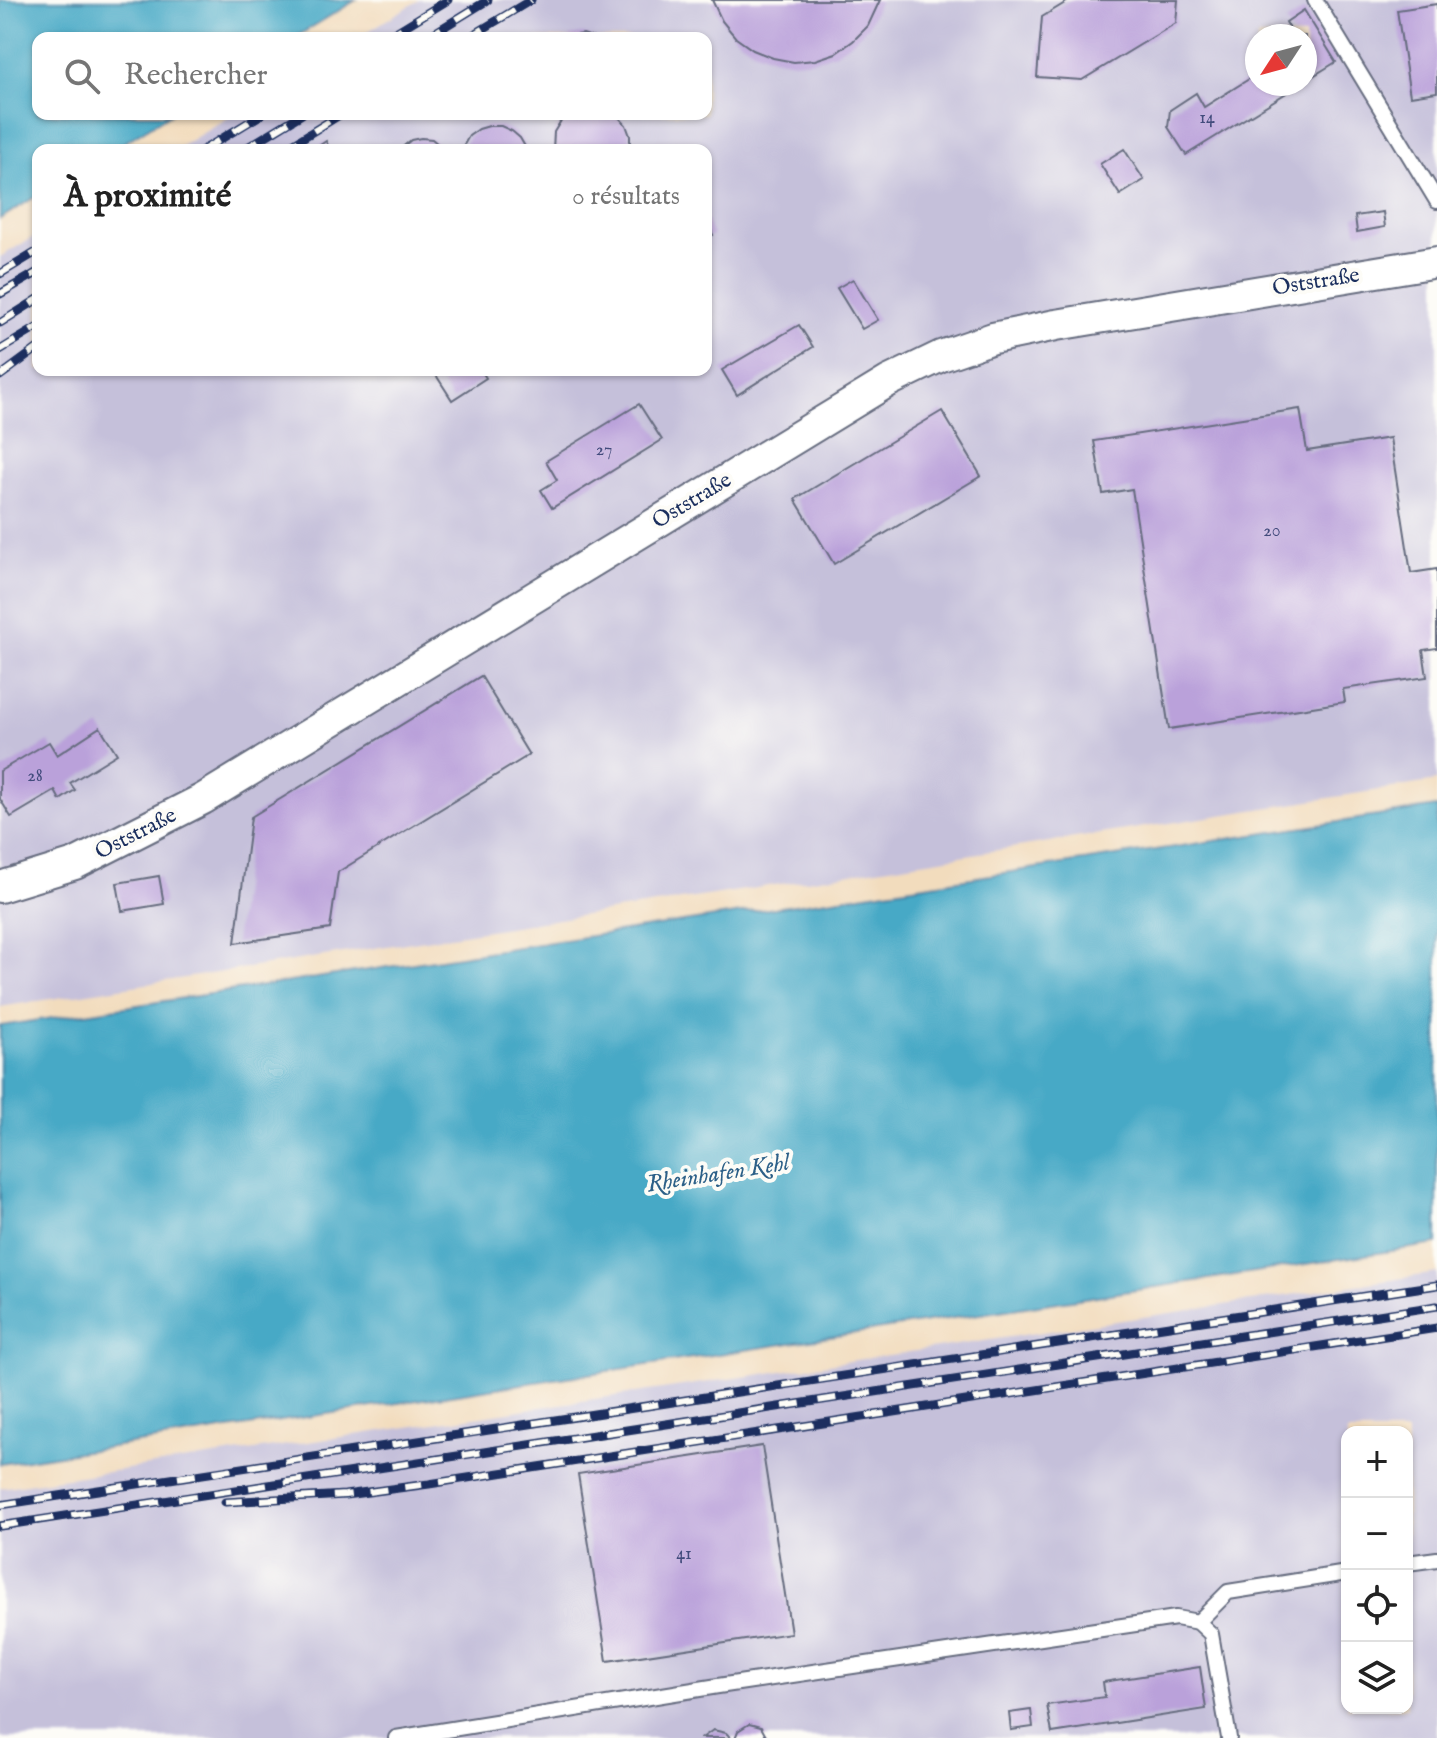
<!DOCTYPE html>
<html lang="fr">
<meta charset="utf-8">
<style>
body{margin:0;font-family:"IM FELL English",serif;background:#f6f6f6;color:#222}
.controls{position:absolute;right:24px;bottom:24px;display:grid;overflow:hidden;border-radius:16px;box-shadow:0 2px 6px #0004}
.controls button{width:72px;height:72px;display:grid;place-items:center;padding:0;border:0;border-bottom:2px solid #e0e0e0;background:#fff;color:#222;font:40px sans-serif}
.compass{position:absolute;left:1245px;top:24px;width:72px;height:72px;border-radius:50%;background:#fff;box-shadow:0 2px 6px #0004;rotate:234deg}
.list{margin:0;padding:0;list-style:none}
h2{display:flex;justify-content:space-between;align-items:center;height:104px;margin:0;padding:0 32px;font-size:34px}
h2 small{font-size:26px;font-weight:400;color:#767676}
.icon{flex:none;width:44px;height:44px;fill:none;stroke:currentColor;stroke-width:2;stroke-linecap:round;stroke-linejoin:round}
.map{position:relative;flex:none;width:1437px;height:1738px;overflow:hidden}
.search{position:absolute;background:#fff;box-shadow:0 2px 6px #0004;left:32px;top:32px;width:680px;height:88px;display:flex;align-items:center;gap:20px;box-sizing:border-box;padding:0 28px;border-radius:16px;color:#767676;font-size:30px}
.panel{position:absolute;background:#fff;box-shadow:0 2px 6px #0004;left:32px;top:144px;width:680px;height:232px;border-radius:16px}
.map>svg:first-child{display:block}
.industrial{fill:#c5c0da;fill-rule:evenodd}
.water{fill:#47a9c6;stroke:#316c92;stroke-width:2}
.building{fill:#baa1da}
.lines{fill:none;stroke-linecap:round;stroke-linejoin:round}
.service-casing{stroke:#666c7f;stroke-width:18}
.minor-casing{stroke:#666c7f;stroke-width:34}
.service{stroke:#fff;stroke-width:14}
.minor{stroke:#fff;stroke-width:30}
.rail-casing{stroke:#1b2f5e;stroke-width:9}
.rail{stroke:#fdfcf7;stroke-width:6;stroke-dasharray:18;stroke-linecap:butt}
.labels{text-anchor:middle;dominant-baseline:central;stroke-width:8;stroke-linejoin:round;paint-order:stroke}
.number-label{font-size:18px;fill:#434c7d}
.street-label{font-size:22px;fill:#1b2f5e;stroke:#fdfcf7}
.water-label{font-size:24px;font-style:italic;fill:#2d6088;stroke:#fdfcf7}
</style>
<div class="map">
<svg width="1437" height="1738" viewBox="0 0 1437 1738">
<rect width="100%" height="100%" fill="#fdfcf7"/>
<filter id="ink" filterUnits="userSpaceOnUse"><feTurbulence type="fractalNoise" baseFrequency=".0125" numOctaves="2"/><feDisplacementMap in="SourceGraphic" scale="16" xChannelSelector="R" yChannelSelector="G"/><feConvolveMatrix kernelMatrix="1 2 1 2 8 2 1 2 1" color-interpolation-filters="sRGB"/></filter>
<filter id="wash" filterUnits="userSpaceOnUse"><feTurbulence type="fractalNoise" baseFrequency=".006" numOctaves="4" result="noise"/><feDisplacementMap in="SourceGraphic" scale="32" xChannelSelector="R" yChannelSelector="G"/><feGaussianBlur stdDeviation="1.8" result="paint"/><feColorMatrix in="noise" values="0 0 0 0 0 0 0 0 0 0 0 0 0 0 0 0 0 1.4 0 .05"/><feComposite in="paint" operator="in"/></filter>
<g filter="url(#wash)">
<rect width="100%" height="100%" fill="#f2dcbd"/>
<g class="industrial">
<path d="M419,0H1437V781L0,1007V257L38,234V370H706V150H175L234,114H706V38H357ZM1257,36H1305V84H1257Z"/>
<path d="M1437,1273V1738H0V1488ZM1347,1432H1407V1708H1347Z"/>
</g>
<g class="water">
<path d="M0,0H356L294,38H38V114H170L112,150H38V195L0,219Z"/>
<path d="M1437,807V1244L0,1464V1026Z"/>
</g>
<g id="blocks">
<g class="building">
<path d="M712,0H880L868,26L853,41L836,53L815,60L794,62L773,58L753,50L736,38L722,21Z"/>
<path d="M1070,0H1178L1176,23L1082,80L1037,77L1042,17Z"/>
<path d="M1437,4V92L1410,96L1397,10Z"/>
<path d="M1304,10L1336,62L1305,81V36H1294L1286,22Z"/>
<path d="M583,34L594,38H570V36Z"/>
<path d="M1257,74V84H1301L1186,155L1168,127L1170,110L1196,93L1204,107Z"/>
<path d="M565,114H616L626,125L630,136V150H553L554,132Z"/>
<path d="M489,126H501L512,131L520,138L527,150H461L469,136L479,129Z"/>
<path d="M421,138L432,139L445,150H399L411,140Z"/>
<path d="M326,141L330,150H313Z"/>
<path d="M1124,149L1144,180L1120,195L1100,164Z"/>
<path d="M1383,212L1385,227L1357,232L1355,216Z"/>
<path d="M706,219L713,235L706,238Z"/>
<path d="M853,279L878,320L862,329L837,288Z"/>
<path d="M799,325L813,347L737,395L722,370Z"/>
<path d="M436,370H481L486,378L452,400L434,372Z"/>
<path d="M639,404L662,440L552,508L541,490L557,480L546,461Z"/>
<path d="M1300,409L1307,451L1390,438L1411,573L1437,569V648L1423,650L1427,677L1343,689L1345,702L1169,729L1132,489L1103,494L1094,441Z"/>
<path d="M942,411L981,476L834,564L795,499Z"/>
<path d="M481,676L529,755L338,872L330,929L235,943L251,817Z"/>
<path d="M100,727L117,754L70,783L75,790L60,800L55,791L11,817L0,799V771L49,742L57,755Z"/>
<path d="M159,876L164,904L122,911L117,883Z"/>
<path d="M762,1446L791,1633L607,1661L578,1474Z"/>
<path d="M1200,1667L1206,1709L1052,1733L1047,1705L1105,1697L1103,1682Z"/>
<path d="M1031,1710L1033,1727L1011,1730L1009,1713Z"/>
<path d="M749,1724L761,1727L767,1738H735L738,1731Z"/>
<path d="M713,1730L726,1733L731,1738H702Z"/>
</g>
</g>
</g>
<g filter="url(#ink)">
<use href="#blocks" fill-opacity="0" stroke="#666c7f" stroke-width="2"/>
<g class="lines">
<defs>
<g id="service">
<path d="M1315,0L1437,201"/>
<path d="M1407,1563L1437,1559"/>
<path d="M1198,1622L1228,1592L1347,1573"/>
<path d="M396,1738L718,1686L1176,1618L1198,1622L1211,1634L1229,1738"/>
</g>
<path id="minor" d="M0,887L75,864L203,799L889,381L941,356L993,338L1056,325L1437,262"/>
</defs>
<use href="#service" class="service-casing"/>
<use href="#minor" class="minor-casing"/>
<use href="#service" class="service"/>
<use href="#minor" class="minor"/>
<defs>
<g id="rail">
<path d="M386,38L448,0"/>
<path d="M426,38L488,0"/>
<path d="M468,38L531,0"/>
<path d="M203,150L262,114"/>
<path d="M243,150L302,114"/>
<path d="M283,150L341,114"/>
<path d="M0,274L38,251"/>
<path d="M0,294L38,272"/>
<path d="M0,323L38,299"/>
<path d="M0,350L38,327"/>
<path d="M0,376L38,348"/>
<path d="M225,1502L345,1495L429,1484L1437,1328"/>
<path d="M0,1505L1437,1285"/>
<path d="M0,1526L1437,1306"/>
</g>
</defs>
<use href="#rail" class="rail-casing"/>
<use href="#rail" class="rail"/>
</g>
</g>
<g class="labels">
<g class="number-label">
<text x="1207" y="118">14</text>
<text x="604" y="450">27</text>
<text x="1272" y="531">20</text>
<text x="35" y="776">28</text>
<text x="684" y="1554">41</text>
</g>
<g class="street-label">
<text transform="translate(1316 282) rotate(-9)">Oststraße</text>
<text transform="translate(692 501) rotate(-31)">Oststraße</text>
<text transform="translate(136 834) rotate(-27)">Oststraße</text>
</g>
<g class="water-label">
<text transform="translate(718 1174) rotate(-9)">Rheinhafen Kehl</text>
</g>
</g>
</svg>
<div class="controls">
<button>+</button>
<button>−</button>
<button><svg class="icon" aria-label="locate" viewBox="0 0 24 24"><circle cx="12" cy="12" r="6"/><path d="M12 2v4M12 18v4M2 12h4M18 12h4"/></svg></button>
<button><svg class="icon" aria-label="layers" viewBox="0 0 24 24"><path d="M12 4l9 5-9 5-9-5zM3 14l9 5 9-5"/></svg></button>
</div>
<svg class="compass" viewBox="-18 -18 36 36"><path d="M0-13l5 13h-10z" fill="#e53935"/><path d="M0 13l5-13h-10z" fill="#767676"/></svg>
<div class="search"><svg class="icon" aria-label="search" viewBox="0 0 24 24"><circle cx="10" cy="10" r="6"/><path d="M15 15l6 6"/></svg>Rechercher</div>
<section class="panel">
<h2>À proximité<small>0 résultats</small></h2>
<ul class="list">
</ul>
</section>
</div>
